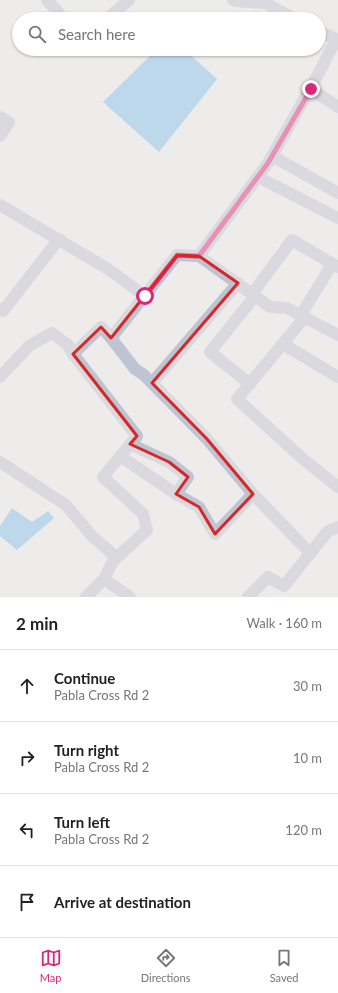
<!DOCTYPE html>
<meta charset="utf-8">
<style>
body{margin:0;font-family:Lato,sans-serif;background:#f6f6f6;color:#222}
.stop{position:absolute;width:12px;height:12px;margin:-9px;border:3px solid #db2777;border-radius:50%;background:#fff}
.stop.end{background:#db2777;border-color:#fff;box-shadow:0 1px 4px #0008}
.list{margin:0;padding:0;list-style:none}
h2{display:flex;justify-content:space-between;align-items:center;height:52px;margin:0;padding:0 16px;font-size:17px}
h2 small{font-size:13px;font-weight:400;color:#767676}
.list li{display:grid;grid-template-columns:26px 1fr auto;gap:12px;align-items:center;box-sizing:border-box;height:72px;padding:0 16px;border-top:1px solid #e0e0e0}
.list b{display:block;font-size:15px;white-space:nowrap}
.list p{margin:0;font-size:13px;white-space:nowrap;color:#767676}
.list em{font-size:13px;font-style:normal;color:#767676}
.icon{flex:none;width:22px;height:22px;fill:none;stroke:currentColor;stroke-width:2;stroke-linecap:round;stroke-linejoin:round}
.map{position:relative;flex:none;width:338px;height:597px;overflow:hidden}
.search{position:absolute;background:#fff;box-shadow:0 1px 3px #0004;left:12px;right:12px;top:12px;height:44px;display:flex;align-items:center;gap:10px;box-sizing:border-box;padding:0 14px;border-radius:22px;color:#767676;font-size:15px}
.sheet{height:340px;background:#fff}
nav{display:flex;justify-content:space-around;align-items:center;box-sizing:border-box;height:56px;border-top:1px solid #e0e0e0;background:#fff;font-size:11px;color:#767676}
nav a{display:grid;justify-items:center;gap:2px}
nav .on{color:#db2777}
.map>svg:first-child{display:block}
.water{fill:#83c0ec}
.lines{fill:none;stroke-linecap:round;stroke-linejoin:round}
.minor{stroke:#bec4d1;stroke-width:12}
.route{stroke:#db2777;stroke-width:5}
.marked{fill:none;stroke:#d62828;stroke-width:3;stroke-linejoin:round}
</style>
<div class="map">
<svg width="338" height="597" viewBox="0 0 338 597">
<rect width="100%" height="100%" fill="#eeebeb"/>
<g class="water">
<path d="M157,49H184L217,79L159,152L103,102Z"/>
<path d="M12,508L32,522L48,511L54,518L17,550L0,536V526Z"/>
</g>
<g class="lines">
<g class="minor">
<path d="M47,0L64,19"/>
<path d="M233,0L235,1L265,3L295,19"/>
<path d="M107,19L129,0"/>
<path d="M319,31L338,40"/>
<path d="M311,89L338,107"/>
<path d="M0,117L9,122L0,136"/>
<path d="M272,156L338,193"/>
<path d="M258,177L338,218"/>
<path d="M0,205L108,269L145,296"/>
<path d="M199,256L268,163L315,80L336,40"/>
<path d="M199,256L270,307L287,308L338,335"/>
<path d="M252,294L292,240L338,267"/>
<path d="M0,309L3,311L59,239"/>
<path d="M301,315L332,264"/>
<path d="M305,317L237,399L303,459L338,487"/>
<path d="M111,338L135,369L144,375L207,439L253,494L310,553"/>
<path d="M283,344L338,377"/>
<path d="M73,354L137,436L103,477L143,514L147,530L113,561L104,579"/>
<path d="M0,377L29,346L52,333L68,345L73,354L101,327L111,338L177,255L199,256"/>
<path d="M152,383L238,283"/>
<path d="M250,384L210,352L255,296"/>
<path d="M130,444L169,462L188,477L176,494"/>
<path d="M120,456L176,494L199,507L215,534L253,494"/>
<path d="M0,462L66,505L92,536L116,557"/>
<path d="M86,597L104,579L130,597"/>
<path d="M248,597L268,577L284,586L328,531L338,527"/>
</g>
</g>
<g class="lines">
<path class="route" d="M145,296L177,255L199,256L268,163L311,89"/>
</g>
<path d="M0 0H338V597H0ZM177,255L199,256L238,283L152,383L207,439L253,494L215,534L199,507L176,494L188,477L169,462L130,444L137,436L73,354L101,327L111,338Z" fill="#eeebeb" fill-opacity=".55" fill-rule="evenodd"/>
<path class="marked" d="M177,255L199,256L238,283L152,383L207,439L253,494L215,534L199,507L176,494L188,477L169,462L130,444L137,436L73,354L101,327L111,338Z"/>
</svg>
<div class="stop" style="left:145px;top:296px"></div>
<div class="stop end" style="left:311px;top:89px"></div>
<div class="search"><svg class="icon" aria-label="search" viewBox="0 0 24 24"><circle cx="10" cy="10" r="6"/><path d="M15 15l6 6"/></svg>Search here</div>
</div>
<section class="sheet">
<h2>2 min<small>Walk · 160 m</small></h2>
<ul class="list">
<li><svg class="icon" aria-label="ahead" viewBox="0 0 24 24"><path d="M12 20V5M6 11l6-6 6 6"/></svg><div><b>Continue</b><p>Pabla Cross Rd 2</p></div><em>30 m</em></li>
<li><svg class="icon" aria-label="right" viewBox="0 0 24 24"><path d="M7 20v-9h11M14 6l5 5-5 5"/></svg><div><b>Turn right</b><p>Pabla Cross Rd 2</p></div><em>10 m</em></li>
<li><svg class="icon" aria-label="left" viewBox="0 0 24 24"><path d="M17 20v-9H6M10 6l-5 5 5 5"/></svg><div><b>Turn left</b><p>Pabla Cross Rd 2</p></div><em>120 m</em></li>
<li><svg class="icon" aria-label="arrive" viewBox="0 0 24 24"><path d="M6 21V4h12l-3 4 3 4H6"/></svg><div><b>Arrive at destination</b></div></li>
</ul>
</section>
<nav>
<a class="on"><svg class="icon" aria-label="map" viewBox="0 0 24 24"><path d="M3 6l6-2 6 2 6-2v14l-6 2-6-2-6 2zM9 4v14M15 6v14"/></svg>Map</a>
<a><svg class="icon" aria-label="directions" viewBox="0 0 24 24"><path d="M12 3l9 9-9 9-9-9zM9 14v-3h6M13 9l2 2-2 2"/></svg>Directions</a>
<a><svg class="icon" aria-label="saved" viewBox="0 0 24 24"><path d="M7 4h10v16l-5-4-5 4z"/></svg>Saved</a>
</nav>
